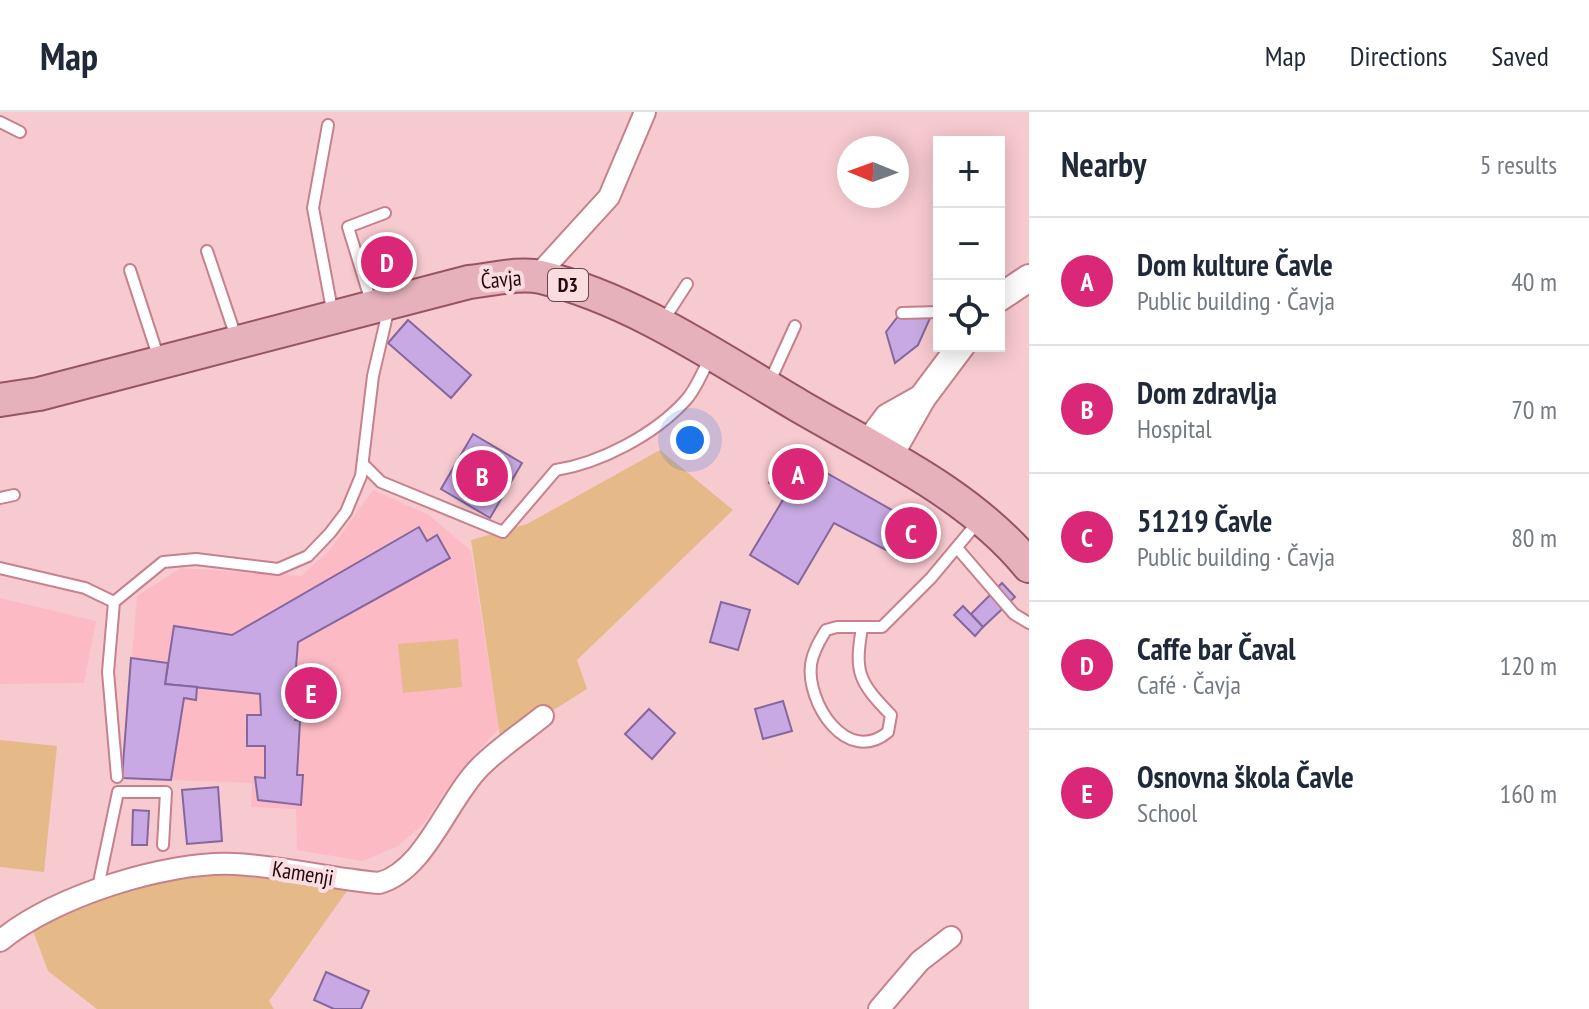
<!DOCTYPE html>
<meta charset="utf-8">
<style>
body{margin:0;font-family:"PT Sans Narrow",sans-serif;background:#f6f6f7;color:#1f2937}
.controls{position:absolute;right:24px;top:24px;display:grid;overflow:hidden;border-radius:0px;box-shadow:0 4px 20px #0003}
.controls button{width:72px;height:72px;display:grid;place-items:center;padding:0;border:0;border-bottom:2px solid #e0e1e3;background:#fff;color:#1f2937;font:40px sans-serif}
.compass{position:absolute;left:837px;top:24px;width:72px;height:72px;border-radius:50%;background:#fff;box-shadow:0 4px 20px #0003;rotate:271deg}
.you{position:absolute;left:690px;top:328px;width:28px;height:28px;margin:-20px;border:6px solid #fff;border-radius:50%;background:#1a73e8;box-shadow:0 0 0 12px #1a73e833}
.badge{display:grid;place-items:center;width:52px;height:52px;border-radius:50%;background:#db2777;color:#fff;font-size:26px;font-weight:700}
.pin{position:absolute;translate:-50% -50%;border:4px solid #fff;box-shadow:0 2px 8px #0006}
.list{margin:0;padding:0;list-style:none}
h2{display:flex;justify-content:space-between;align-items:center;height:104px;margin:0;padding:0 32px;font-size:34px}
h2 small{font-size:26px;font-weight:400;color:#747a83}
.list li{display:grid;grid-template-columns:52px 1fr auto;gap:24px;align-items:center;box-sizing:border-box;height:128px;padding:0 32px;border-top:2px solid #e0e1e3}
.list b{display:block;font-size:30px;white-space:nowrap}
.list p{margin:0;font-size:26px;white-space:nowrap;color:#747a83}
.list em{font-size:26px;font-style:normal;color:#747a83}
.icon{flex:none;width:44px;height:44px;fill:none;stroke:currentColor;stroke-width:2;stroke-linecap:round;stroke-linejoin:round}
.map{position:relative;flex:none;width:1029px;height:897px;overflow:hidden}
header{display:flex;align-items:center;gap:48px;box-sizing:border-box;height:112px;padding:0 40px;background:#fff;border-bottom:2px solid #e0e1e3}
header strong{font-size:38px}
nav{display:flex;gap:44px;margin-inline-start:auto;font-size:28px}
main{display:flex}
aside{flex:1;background:#fff}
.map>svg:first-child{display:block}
.built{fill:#fcbac4}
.green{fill:#e6b988}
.building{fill:#c8a9e3;stroke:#85679d;stroke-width:2}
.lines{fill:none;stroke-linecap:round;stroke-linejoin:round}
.service-casing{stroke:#c6818c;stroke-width:14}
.minor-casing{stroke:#c6818c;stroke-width:24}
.tertiary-casing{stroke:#c6818c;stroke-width:30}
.primary-casing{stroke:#975461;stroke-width:36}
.service{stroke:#fff;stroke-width:10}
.minor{stroke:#fff;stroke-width:20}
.tertiary{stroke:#fff;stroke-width:26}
.primary{stroke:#e6b1bb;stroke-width:32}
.labels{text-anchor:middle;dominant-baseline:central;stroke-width:8;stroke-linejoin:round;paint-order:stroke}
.shield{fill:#fbdcdf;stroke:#63484d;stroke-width:2}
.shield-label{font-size:20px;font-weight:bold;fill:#22090f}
.street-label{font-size:22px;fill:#22090f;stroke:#fbdcdf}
</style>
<header>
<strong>Map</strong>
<nav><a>Map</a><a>Directions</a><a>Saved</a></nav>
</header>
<main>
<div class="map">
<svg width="1029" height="897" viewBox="0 0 1029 897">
<rect width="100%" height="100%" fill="#f7cad0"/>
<g class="built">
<path d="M373,378L429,403L471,439L499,616L453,668L423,712L398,734L363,749L297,738L296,697L251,695L252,671L122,666L137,484L181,456L301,464L329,439Z"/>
<path d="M0,486L96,509L84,571L0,572Z"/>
</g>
<g class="green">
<path d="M660,338L733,398L577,548L587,577L501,631L471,428L527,412Z"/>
<path d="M458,527L462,575L403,581L398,532Z"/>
<path d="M0,628L57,634L44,760L0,755Z"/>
<path d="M196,759L349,776L269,889L274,897H97L48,859L32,816L105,782Z"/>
</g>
<g class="building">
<path d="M899,203L931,204L918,233L895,251L886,220Z"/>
<path d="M408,208L471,263L451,286L388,231Z"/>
<path d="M473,322L522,351L490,406L441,377Z"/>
<path d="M788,339L906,406L886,438L834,411L798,472L750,443L787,381L769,371Z"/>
<path d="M419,415L427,429L437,423L450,446L298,530L294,580H299L295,608L300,609L297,663H303L301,693L258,688L255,665L265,666V634H247V603H261L260,582L165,572L174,514L232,523Z"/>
<path d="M1002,471L1015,485L983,515L971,502Z"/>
<path d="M721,490L750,498L738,538L710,530Z"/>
<path d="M963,494L983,515L975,524L954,503Z"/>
<path d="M131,546L168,551L165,572L197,575L196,588L184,586L171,668L122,666Z"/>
<path d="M783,589L792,619L763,627L755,597Z"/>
<path d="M649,597L675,621L652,647L625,622Z"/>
<path d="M218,675L222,729L187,732L182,678Z"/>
<path d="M133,698L149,699L147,733H132Z"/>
<path d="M326,860L369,879L361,897H334L314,888Z"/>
</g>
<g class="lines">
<defs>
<g id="service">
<path d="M0,10L20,20"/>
<path d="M328,13L313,96L333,203"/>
<path d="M207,139L237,228"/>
<path d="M130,158L159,247"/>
<path d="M372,193L348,115L385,101"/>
<path d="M902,201L939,200"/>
<path d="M663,209L687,172"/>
<path d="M770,269L795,214"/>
<path d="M363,352L381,370L503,420L556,358C600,351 654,323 685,289C696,278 702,260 710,246"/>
<path d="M0,386L14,383"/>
<path d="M958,437L1014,502L1029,511"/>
<path d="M0,456L85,476L114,490L108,560L117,665"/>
<path d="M114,490L163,450L196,447L278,457L308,444L330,421L346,400L361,364L373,264L389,195"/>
<path d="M862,516C854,561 859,570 891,603L888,620C847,654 806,591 811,552C813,539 820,528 826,518L837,515H882L931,466L977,411"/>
<path d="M98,775L118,680H166L163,733"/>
</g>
<g id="minor">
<path d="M537,164L609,85L645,0"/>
<path d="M0,829C53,785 165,749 234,752C283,754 330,767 379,771C425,759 447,688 480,655C499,636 522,621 543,604"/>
<path d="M879,897L920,849L951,825"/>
</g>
<g id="tertiary">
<path d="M999,186L1029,166"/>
<path d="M867,333L888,305L922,286"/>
<path d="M888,346L922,286L961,234"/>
</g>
<path id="primary" d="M0,288L39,282L469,170C490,168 520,160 541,165C635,188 719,247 801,295C880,341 970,382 1029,454"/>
</defs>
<use href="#service" class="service-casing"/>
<use href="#minor" class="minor-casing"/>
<use href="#tertiary" class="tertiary-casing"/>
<use href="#primary" class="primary-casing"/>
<use href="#service" class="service"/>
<use href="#minor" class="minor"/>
<use href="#tertiary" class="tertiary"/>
<use href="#primary" class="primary"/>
</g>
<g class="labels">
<rect class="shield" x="548" y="157" width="40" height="32" rx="6"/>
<g class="shield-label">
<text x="568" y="173">D3</text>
</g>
<g class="street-label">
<text transform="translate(501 167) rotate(-5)">Čavja</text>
<text transform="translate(303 761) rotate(9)">Kamenji</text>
</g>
</g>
</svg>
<div class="controls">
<button>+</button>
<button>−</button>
<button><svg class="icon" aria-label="locate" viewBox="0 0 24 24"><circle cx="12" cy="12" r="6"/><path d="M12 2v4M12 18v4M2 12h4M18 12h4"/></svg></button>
</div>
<svg class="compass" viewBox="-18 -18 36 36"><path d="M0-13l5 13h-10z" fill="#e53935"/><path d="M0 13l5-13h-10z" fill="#747a83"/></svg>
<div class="you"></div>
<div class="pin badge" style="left:798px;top:362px">A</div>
<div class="pin badge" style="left:482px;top:364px">B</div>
<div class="pin badge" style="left:911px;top:421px">C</div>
<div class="pin badge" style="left:387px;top:150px">D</div>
<div class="pin badge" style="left:311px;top:581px">E</div>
</div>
<aside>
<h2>Nearby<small>5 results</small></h2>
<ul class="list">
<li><span class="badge">A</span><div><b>Dom kulture Čavle</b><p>Public building · Čavja</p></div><em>40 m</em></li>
<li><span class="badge">B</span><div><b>Dom zdravlja</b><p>Hospital</p></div><em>70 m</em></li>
<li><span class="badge">C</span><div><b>51219 Čavle</b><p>Public building · Čavja</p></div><em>80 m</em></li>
<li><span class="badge">D</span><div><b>Caffe bar Čaval</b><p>Café · Čavja</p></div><em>120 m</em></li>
<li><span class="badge">E</span><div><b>Osnovna škola Čavle</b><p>School</p></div><em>160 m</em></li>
</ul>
</aside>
</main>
